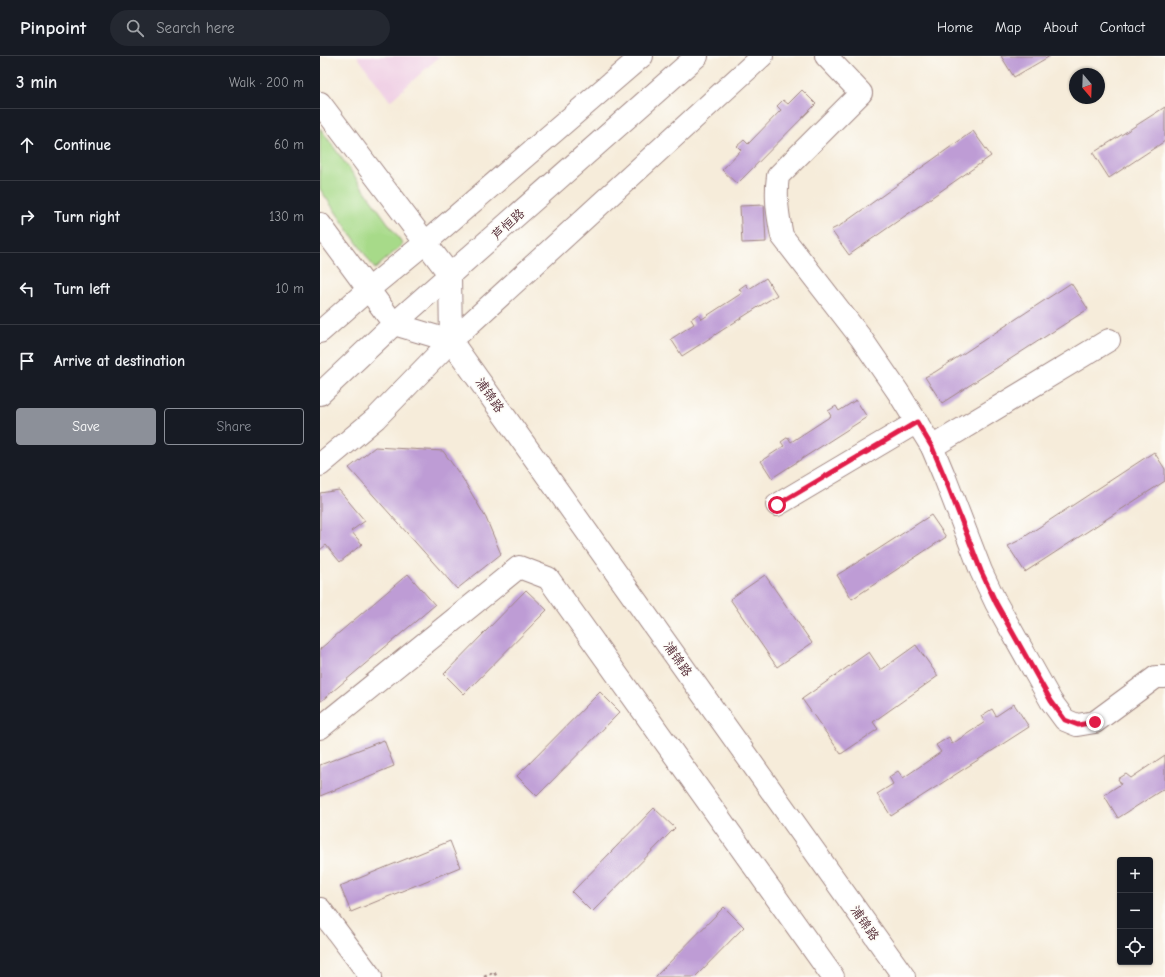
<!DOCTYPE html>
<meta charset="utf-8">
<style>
body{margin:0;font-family:"Comic Neue","LXGW WenKai TC",sans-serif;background:#242831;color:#f1f3f6}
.controls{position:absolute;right:12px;bottom:12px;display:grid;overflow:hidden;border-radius:4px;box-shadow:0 1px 3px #0004}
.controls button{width:36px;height:36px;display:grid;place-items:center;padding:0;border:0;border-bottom:1px solid #363941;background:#171b24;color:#f1f3f6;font:20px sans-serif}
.compass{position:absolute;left:749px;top:12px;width:36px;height:36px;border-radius:50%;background:#171b24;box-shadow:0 1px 3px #0004;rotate:161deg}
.stop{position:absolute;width:12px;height:12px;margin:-9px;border:3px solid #e11d48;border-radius:50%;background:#fff}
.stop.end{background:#e11d48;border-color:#fff;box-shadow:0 1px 4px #0008}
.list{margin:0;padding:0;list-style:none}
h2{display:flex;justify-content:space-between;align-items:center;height:52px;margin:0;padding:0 16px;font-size:17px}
h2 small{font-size:13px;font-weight:400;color:#9ea1a6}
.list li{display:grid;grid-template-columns:26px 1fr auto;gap:12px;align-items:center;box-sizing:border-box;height:72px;padding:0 16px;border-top:1px solid #363941}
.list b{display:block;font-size:15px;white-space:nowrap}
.list em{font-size:13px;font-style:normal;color:#9ea1a6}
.actions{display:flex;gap:8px;padding:12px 16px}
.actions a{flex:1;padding:9px 0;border:1px solid #8c9099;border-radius:4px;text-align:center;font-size:14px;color:#8c9099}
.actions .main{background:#8c9099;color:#fff}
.icon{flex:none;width:22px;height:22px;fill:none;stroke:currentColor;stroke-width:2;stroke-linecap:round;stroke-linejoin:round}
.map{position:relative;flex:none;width:845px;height:921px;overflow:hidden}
header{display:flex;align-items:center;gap:24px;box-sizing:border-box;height:56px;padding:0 20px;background:#171b24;border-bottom:1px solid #363941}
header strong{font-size:19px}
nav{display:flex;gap:22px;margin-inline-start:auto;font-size:14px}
.search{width:280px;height:36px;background:#242831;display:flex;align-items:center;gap:10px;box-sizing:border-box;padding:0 14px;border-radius:22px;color:#9ea1a6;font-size:15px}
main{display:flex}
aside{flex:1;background:#171b24}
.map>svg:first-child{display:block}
.built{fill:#f0d0e5}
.green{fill:#a7da89;stroke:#787c5a}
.building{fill:#be9cd5}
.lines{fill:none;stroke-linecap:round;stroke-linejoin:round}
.minor-casing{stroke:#a08682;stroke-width:24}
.major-casing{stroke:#a08682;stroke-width:24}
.path{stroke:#a08682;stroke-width:2.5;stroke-dasharray:3 3;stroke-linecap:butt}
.minor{stroke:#fff;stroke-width:22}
.major{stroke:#fff;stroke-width:22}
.route{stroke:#e11d48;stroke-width:5}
.labels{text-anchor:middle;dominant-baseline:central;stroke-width:3.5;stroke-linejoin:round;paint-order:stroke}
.street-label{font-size:13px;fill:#4a1f2b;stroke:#fdfcf7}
</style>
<header>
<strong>Pinpoint</strong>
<div class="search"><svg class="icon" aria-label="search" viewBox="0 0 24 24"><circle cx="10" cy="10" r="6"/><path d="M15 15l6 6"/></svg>Search here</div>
<nav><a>Home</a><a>Map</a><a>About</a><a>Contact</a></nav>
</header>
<main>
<aside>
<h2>3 min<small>Walk · 200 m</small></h2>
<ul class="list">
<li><svg class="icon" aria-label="ahead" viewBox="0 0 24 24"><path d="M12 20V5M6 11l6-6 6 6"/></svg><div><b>Continue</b></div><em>60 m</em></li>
<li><svg class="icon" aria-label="right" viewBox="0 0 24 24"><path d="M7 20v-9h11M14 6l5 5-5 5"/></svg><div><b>Turn right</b></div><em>130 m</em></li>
<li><svg class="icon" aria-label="left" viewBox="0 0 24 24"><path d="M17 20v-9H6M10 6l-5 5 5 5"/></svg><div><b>Turn left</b></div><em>10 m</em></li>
<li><svg class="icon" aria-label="arrive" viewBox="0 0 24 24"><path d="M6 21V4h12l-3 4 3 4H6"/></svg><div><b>Arrive at destination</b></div></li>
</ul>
<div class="actions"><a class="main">Save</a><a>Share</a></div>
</aside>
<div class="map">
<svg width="845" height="921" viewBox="0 0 845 921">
<rect width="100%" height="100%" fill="#fdfcf7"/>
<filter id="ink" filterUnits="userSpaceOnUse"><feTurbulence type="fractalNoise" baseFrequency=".025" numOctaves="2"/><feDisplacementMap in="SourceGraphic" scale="8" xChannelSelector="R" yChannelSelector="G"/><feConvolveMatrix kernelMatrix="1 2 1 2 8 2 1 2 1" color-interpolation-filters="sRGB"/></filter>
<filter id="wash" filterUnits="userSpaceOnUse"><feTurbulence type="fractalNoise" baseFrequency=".012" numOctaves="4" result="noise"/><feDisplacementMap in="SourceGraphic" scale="16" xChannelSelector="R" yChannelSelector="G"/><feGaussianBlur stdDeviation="0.9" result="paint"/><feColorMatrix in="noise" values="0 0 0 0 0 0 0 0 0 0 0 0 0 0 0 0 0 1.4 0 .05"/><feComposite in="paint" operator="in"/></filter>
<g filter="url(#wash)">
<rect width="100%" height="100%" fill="#f6ecda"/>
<path class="built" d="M37,0H120L70,45Z"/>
<path class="green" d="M0,72L83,188L55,213L0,133Z"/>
<g id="blocks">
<g class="building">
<path d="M681,0H730L694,21Z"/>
<path d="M482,34L496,48L417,128L402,114L421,94L417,90L424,84L428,88L461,54L457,50L463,44L468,48Z"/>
<path d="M845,51V85L789,122L773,97Z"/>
<path d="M653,75L671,100L529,199L511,174L521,169Z"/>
<path d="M444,149L446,186L422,187L420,150Z"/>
<path d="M446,222L457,239L362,300L351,283L374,268L371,263L378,258L382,263L422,237L419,233L426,228L429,233Z"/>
<path d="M751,227L768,253L622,347L605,321L615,316Z"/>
<path d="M536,344L547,361L452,422L441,405L464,390L461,386L468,381L471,386L511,360L508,355L516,350L519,355Z"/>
<path d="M55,391L123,395L143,423L166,462L181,498L137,533L29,412Z"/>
<path d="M834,396L845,413V425L705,516L688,490L698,485Z"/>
<path d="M19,434L45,465L31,475L42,488L20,506L6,489L0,494V437Z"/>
<path d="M611,459L626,481L532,543L517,519L554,496Z"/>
<path d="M88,518L115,549L0,646V593Z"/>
<path d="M445,519L492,587L457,611L410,543Z"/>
<path d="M206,534L227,554L144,638L124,618Z"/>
<path d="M596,589L618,620L553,666L558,673L521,698L482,643L549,596L561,614Z"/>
<path d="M280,636L300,656L217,740L197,720Z"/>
<path d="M694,648L709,671L571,760L557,738L573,728L569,721L578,715L583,722L621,696L616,689L629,681L632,688L665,666L661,660L672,653L676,660Z"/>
<path d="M64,684L74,710L0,740V709Z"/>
<path d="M845,699V732L798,762L784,739L801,728L798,723L806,718L811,722Z"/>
<path d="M334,752L355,772L272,856L252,836Z"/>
<path d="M130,785L140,811L31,856L20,830Z"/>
<path d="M404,851L424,871L375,921H335Z"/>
</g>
</g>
</g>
<g filter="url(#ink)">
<use href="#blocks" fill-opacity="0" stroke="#a08682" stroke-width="1"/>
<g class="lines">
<defs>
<g id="minor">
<path d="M506,0L541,37L458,120C455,141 458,160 462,180L541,282L578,336L612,391L625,422L661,515L676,547L731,645L745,664L757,669L775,666L836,621H845"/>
<path d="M0,47L130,219L131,285L584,921"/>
<path d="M0,168L74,268L131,285"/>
<path d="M612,391L789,284"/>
<path d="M0,409L56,362L131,285L442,0"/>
<path d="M457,449L597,366"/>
<path d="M0,672L199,511L228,522L513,921"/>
<path d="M0,853L51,921"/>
</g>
<g id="major">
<path d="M0,276L49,233L105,187L322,0"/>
<path d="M0,338L74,268L377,0"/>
</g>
</defs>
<use href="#minor" class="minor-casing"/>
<use href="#major" class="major-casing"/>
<path class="path" d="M164,921L174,916L177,921"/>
<use href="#minor" class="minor"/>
<use href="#major" class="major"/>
</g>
</g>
<g class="lines" filter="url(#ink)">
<path class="route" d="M457,449L597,366L612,391L625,422L661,515L676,547L731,645L745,664L758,669L775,666"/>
</g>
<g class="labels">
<g class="street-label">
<text transform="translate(188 168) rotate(-42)">芦恒路</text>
<text transform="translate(170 339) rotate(55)">浦锦路</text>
<text transform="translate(358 603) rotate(55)">浦锦路</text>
<text transform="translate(545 867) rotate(55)">浦锦路</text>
</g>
</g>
</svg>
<div class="controls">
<button>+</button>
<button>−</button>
<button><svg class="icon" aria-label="locate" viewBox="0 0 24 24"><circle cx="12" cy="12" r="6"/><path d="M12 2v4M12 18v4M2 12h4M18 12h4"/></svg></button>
</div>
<svg class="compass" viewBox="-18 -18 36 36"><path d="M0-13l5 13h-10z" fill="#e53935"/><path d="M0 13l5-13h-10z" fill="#9ea1a6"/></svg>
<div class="stop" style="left:457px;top:449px"></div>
<div class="stop end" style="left:775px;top:666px"></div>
</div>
</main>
